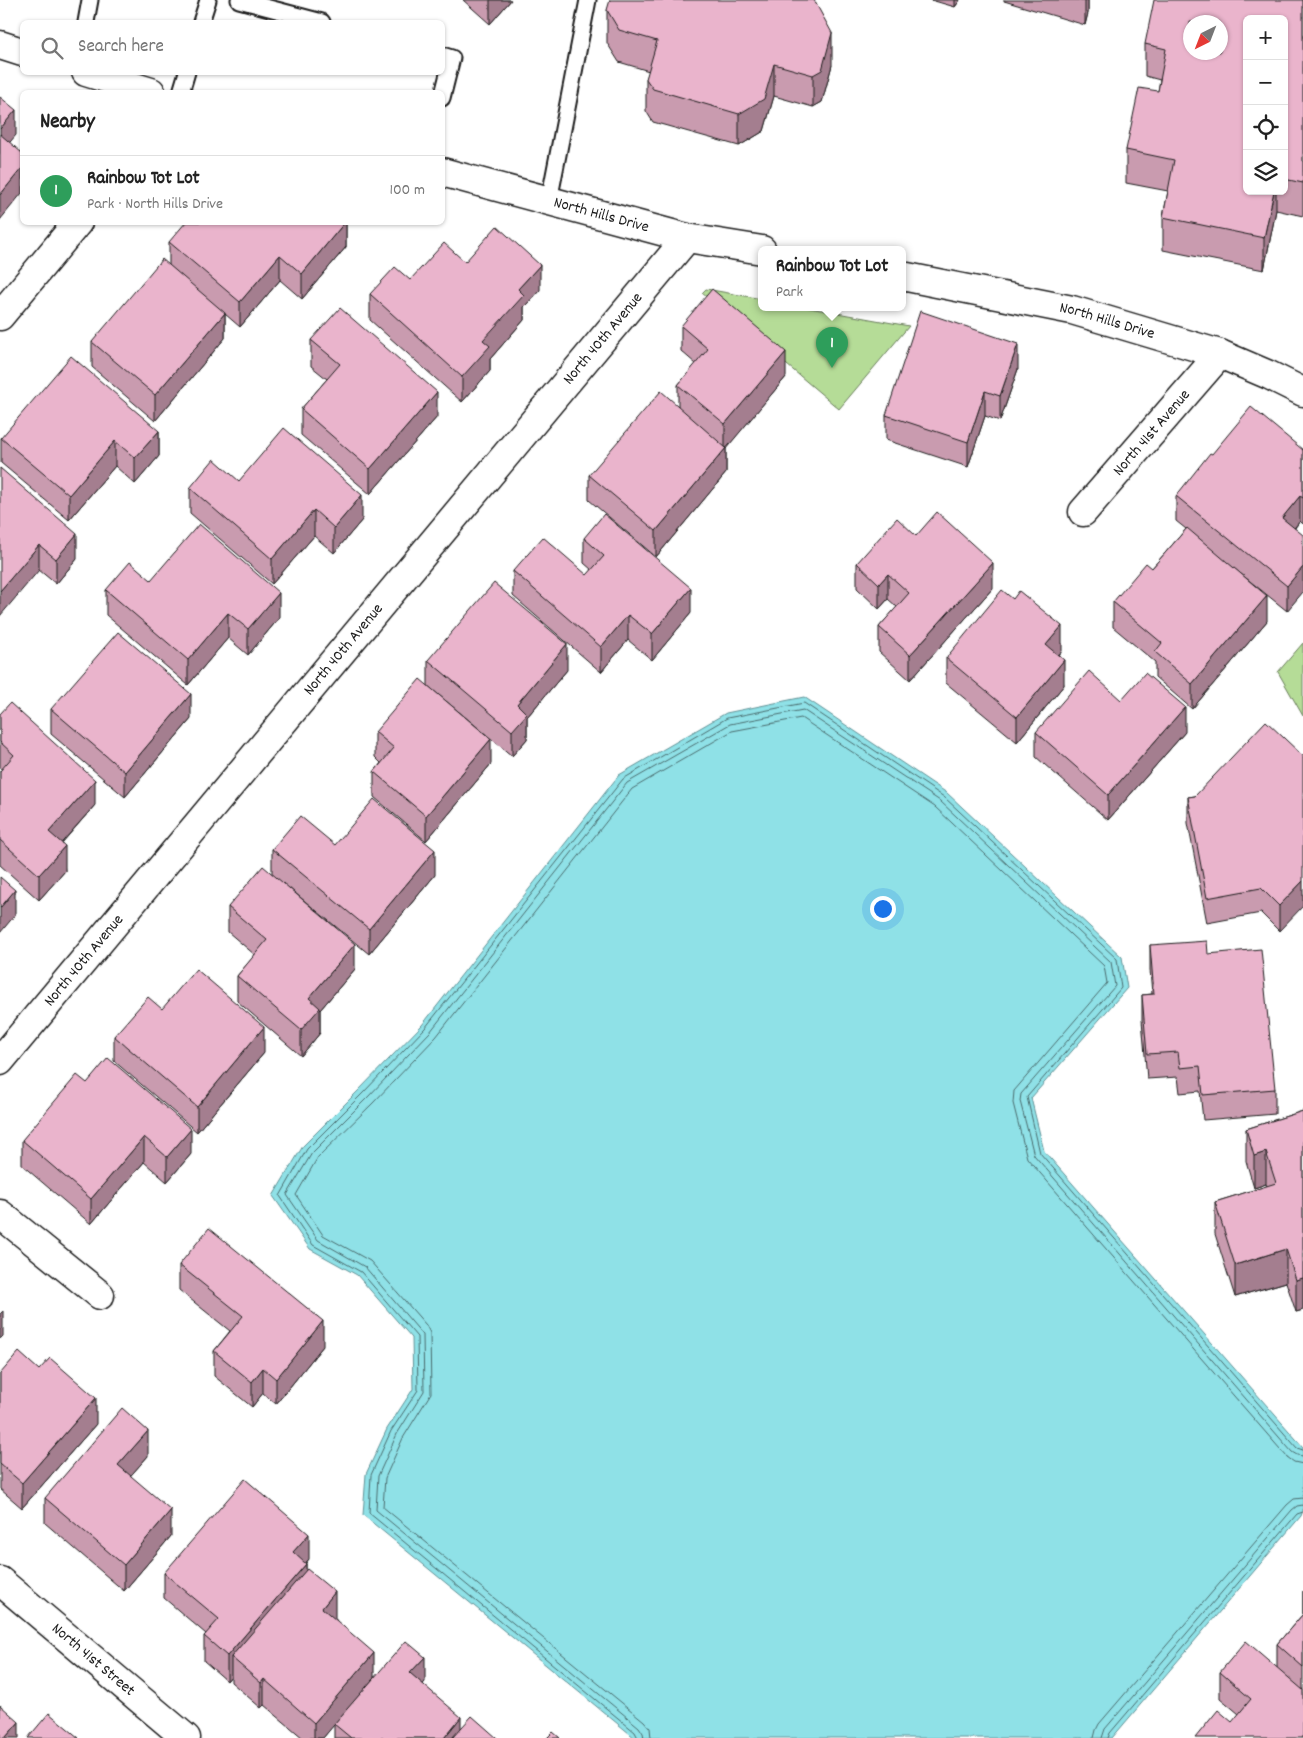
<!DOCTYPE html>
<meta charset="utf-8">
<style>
body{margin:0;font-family:Dekko,sans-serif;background:#f6f6f6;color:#222}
.controls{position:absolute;right:15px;top:15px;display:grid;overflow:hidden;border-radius:8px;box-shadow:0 1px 4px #0004}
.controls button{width:45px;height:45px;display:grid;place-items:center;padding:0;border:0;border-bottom:1px solid #e0e0e0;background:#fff;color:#222;font:25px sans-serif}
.compass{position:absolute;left:1183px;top:15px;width:45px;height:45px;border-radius:50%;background:#fff;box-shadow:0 1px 4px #0004;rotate:222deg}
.you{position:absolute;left:882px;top:908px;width:18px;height:18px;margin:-12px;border:4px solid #fff;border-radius:50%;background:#1a73e8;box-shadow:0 0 0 8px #1a73e833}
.badge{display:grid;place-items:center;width:32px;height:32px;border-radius:50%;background:#0b8043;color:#fff;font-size:16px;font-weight:700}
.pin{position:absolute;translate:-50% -41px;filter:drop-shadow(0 1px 2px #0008)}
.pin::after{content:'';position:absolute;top:26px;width:18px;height:15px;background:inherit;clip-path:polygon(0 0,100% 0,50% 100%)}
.popup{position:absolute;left:758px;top:246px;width:148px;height:65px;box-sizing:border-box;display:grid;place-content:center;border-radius:8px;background:#fff;filter:drop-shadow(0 1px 4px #0005);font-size:16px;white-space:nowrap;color:#767676}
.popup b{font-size:19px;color:#222}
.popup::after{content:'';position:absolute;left:50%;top:100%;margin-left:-10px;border:10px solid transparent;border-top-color:#fff}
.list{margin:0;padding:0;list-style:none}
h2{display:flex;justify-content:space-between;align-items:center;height:65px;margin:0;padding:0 20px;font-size:21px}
h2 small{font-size:16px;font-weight:400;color:#767676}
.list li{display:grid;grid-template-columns:32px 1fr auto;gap:15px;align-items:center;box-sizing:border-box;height:70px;padding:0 20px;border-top:1px solid #e0e0e0}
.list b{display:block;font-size:19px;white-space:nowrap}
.list p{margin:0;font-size:16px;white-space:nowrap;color:#767676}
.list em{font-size:16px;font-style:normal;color:#767676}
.icon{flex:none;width:28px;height:28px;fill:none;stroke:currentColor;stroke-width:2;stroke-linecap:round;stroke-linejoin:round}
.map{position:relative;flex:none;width:1303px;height:1738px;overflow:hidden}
.search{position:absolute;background:#fff;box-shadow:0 1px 4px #0004;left:20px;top:20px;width:425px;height:55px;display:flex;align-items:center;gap:12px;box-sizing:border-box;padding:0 18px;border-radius:8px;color:#767676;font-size:19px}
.panel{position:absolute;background:#fff;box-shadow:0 1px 4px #0004;left:20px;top:90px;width:425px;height:135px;border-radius:8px}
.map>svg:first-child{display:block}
.green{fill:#b5dc97;stroke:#687c5a}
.water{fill:#8fe1e7;stroke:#619296}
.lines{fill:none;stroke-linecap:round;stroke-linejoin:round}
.shore{stroke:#4a6b6d;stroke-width:1}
.service-casing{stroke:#1c1c1c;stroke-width:19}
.minor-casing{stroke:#1c1c1c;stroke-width:31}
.service{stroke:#fff;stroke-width:15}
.minor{stroke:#fff;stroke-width:28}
.wall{fill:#c99baf;stroke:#1c1c1c;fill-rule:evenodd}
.shaded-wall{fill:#a47e8f;stroke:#1c1c1c}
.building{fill:#eab4cc;stroke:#1c1c1c;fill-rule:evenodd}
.labels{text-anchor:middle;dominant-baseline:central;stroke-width:5;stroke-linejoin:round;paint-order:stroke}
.street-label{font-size:16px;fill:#1c1c1c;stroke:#fff}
</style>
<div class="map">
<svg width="1303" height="1738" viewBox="0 0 1303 1738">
<rect width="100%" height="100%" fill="#fff"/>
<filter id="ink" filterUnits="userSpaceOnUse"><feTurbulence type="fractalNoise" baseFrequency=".02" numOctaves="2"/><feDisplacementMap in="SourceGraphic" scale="10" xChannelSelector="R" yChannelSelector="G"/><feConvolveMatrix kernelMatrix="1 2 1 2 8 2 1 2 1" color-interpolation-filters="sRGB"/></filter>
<g filter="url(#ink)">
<g class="green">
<path d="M706,289L762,299V307H804L909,326L839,409L702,293Z"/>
<path d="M1303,643V716L1278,672Z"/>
</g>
<path class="water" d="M804,697L947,793L1122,957L1127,988L1031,1098L1044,1151L1303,1447V1511L1301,1516L1112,1738H635L363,1515L366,1474L387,1429L413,1389L412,1338L357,1275L310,1249L273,1196L303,1146L359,1090L422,1025L619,775L726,713Z"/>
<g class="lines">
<g class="shore">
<path d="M638,1738L635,1732L369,1513L371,1475L391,1431L418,1390L417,1337L361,1272L313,1245L280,1196L307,1149L363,1093L425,1028L623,779L727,718L804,703L944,797L1117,959L1121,988L1027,1097L1040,1153L1297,1448L1303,1450"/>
<path d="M644,1738L643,1733L639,1727L376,1510L378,1476L397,1434L424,1391L423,1335L365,1267L318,1240L287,1195L312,1153L367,1098L430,1032L627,783L730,724L803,710L940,801L1111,962L1115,986L1021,1094L1020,1101L1034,1155L1292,1452L1297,1455L1303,1456"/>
<path d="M651,1738L650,1728L644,1721L383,1507L385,1478L403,1438L431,1393L430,1333L426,1325L370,1261L323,1235L296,1195L318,1157L373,1103L436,1037L632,789L732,731L801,718L935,807L1104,966L1107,983L1014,1091L1013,1103L1027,1158L1287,1457L1294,1462L1303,1464"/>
<path d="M1094,1738L1096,1730L1099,1724L1287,1505L1294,1499L1303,1498"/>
<path d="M1102,1738L1105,1729L1292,1510L1297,1506L1303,1505"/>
<path d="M1108,1738L1110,1733L1297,1514L1303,1512"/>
</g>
<defs>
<g id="service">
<path d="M239,0L322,22"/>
<path d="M86,22L90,0"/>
<path d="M201,22L208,0"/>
<path d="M442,55L452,58L442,98"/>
<path d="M181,92L187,72"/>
<path d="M549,201L588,0"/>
</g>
<g id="minor">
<path d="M0,45L22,52"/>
<path d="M86,72L151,92"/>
<path id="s1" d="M442,172L687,238L762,250"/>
<path id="s2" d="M902,276L1072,310L1220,354L1269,375L1303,392"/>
<path d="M0,316L78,222"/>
<path id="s3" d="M1083,512L1220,354"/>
<path id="s4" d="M0,1061L687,238"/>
<path d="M0,1214L100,1295"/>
<path id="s5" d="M0,1581L186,1738"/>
</g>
</defs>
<use href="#service" class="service-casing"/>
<use href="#minor" class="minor-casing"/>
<use href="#service" class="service"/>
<use href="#minor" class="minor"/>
</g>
<g class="wall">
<path d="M463,0H511L490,24Z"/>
<path d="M931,0H960L955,7Z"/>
<path d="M1004,0H1088V13L1085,25L1004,1Z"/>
<path d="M1303,0V216L1276,210L1264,270L1163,250V217L1168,191L1126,183V150L1158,91L1160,80L1145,76V44ZM1284,19V191H1247Z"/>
<path d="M607,10L832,65L822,102L813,107L774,96L764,131L739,146L653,122L646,111V79L649,71L619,62L607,43Z"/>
<path d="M346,222V247L302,299L280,280L240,327L225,314V338L155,421L92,367V342L169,266V242Z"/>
<path d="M465,262L540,290L524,307V320L490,359V371L462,402L370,320V294Z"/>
<path d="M681,326L786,377L726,448V473L656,557L589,500V475L678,406V385L696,364L681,351Z"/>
<path d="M311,340L437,417L370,494L301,435V409L327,379L311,366Z"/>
<path d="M1018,369L1000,421L985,416L968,467L886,440V415Z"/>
<path d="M159,431V456L135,484L115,466L69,520L1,463V438Z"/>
<path d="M1303,450V524L1300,521L1295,528L1287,611L1220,557L1267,621L1192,709L1155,677V662L1113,627V602L1152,568L1186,529L1176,521V496Z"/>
<path d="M0,468L77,559L56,584L39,570Z"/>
<path d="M239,481L362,520L334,553L314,536L272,584L190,513V488Z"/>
<path d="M916,536L993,588L910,680L879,652V627L897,607L888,599L879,609L857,588V563Z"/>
<path d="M584,538L691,613L652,660L628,640L601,672L513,596V571L587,575L592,570L584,563Z"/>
<path d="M151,580L279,618L248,655L228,638L188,685L106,615V590Z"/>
<path d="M1062,651L1059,655L1064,685L1017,742L946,683V658Z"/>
<path d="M428,660L567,670L527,717V739L512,756L428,686Z"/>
<path d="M51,709L191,719L125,797L51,734Z"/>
<path d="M0,714L95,805L62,843L65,871L39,900L0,865V771L2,769L0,768Z"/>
<path d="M375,732L491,764L426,841L374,797V772L381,763L375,757Z"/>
<path d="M1036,732H1185L1108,820L1036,757Z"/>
<path d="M1303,756L1279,931L1261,913L1207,923L1188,823V797L1195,796Z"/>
<path d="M335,845L435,875L369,954L289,888L355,969L320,1010V1033L301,1056L237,1001V976L255,955L228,932V907L272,874V849Z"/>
<path d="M1150,945L1208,954L1275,1089V1114L1203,1120L1200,1091L1180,1093L1178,1077L1147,1079L1142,1020V995L1152,994L1150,970Z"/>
<path d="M162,1009L264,1053L197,1132L114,1061V1036Z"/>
<path d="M87,1083L191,1154L167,1182L144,1162L91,1224L22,1165V1140Z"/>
<path d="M1303,1111V1310L1296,1312L1286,1282L1235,1297L1215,1234V1202L1267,1186L1266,1184L1254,1188L1246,1161V1129Z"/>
<path d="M179,1265L323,1346L276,1404L263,1393L252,1407L214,1376V1351L230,1331L179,1290Z"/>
<path d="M0,1374L96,1424L22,1508L0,1489Z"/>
<path d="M148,1456L130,1476L171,1536L124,1591L45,1523V1498Z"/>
<path d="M309,1559L306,1563V1570L335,1618L374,1677L425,1682L423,1684L461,1728L497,1738H334V1724L323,1738H303L264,1705L261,1708L231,1682V1676L227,1681L204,1661V1636L206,1634L164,1598V1573Z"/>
<path d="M1303,1591V1738L1239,1714L1220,1698V1672L1277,1668V1644L1303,1614Z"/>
</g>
<g class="shaded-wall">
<path d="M490,0H511L490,24Z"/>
<path d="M955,0H960L955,7Z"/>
<path d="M1085,0H1088V13L1085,25Z"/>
<path d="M832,33V65L822,102L813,107V75Z"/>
<path d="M774,64V96L764,131L739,146V114Z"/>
<path d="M16,110V135L0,154V129Z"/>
<path d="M22,168V193L0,220V195Z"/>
<path d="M1274,191H1276V210L1264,270V238Z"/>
<path d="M345,222H346V247L302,299V274Z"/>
<path d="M280,255V280L240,327V302Z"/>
<path d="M540,265V290L524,307V320L490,359V371L462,402V377L483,340L518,289Z"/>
<path d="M225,313V338L155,421V395Z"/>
<path d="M1018,344V369L1000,421V396Z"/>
<path d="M786,352V377L725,450V424Z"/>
<path d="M985,391V416L968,467V442Z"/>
<path d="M437,392V417L370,494V469Z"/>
<path d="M159,431V456L135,484V458Z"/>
<path d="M115,441V466L69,520V495Z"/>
<path d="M726,448V473L656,557V531Z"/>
<path d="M362,495V520L334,553V528Z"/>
<path d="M1300,496V521L1282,543V518Z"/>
<path d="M314,510V536L272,584V559Z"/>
<path d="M77,534V559L56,584V559Z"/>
<path d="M39,545V570L0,616V591Z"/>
<path d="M993,563V588L910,680V655Z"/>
<path d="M1303,567V592L1287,611V586Z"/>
<path d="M888,574V599L879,609V584Z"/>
<path d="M691,588V613L652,660V634Z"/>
<path d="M279,593V618L248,655V629Z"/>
<path d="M1267,596V621L1192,709V684Z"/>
<path d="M228,613V638L188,685V660Z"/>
<path d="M628,615V640L601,672V647Z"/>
<path d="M1062,626V651L1046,670V645Z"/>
<path d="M567,644V670L527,717V739L512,756V731L517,704Z"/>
<path d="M1064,660V685L1017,742V717Z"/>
<path d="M191,694V719L125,797V772Z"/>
<path d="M1185,707V732L1108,820V795Z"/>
<path d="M491,739V764L426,841V816Z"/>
<path d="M95,780V805L49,857V832Z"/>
<path d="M65,846V871L39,900V875Z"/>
<path d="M435,850V875L369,954V929Z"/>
<path d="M1303,881V906L1279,931V906Z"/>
<path d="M15,890V915L0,933V908Z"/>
<path d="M355,944V969L320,1010V1033L301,1056V1030L309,998Z"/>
<path d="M264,1027V1053L197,1132V1107Z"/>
<path d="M191,1129V1154L167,1182V1157Z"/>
<path d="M144,1137V1162L91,1224V1199Z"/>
<path d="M1266,1152V1184L1254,1188V1156Z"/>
<path d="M1286,1249V1282L1235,1297V1265Z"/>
<path d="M1303,1278V1310L1296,1312V1280Z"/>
<path d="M3,1311V1336L0,1339V1314Z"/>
<path d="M323,1321V1346L276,1404V1379Z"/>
<path d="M263,1368V1393L252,1407V1382Z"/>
<path d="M96,1398V1424L22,1508V1483Z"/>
<path d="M148,1431V1456L118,1490V1465Z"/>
<path d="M171,1510V1536L124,1591V1565Z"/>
<path d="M309,1534V1559L293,1577V1552Z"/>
<path d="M306,1564V1589L231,1657V1676L227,1681V1656Z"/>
<path d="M335,1592V1618L322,1633V1608Z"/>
<path d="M374,1653V1678L323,1738H314V1723Z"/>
<path d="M425,1657V1682L410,1699V1673Z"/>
<path d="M264,1679V1705L261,1708V1683Z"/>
<path d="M461,1717V1738H444Z"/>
<path d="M19,1722V1738H5Z"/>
</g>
<g class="building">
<path d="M610,0H814L832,33L822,70L813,75L774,64L764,99L739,114L653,89L646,79L657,41L619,30L607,10Z"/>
<path d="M1154,0H1303V183L1284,179V19H1247V191H1274L1264,238L1163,217L1174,160L1126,150L1139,88L1158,91L1166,49L1145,44ZM1190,22H1220V52H1190Z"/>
<path d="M0,97L16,110L0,129Z"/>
<path d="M0,134L22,153V168L0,195Z"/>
<path d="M186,222H345L302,274L280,255L240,302L169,242Z"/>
<path d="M497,226L540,265L518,289L524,295L483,340L490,346L462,377L370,294L395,267L410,280L444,243L465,262Z"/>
<path d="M162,259L225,313L155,395L92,342Z"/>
<path d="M712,289L786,352L725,424L678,385L708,349L681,326Z"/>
<path d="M340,308L437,392L370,469L301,409L340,364L311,340Z"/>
<path d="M920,311L1018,344L1000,396L985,391L968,442L886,415Z"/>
<path d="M71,356L159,431L135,458L115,441L69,495L1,438Z"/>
<path d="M661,391L726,448L656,531L589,475Z"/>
<path d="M1251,407L1303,450V498L1300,496L1282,518L1303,535V567L1287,586L1176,496L1210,453L1212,454Z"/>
<path d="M284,428L362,495L334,528L314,510L272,559L190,488L214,459L239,481Z"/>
<path d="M0,468L77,534L56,559L39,545L0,591Z"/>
<path d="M937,512L993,563L910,655L879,627L909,593L888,574L879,584L857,563L897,518L916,536Z"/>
<path d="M604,514L691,588L652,634L628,615L601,647L513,571L543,537L587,575L604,556L584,538Z"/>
<path d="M199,524L279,593L248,629L228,613L188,660L106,590L130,562L151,580Z"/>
<path d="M1187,528L1267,596L1192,684L1155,652L1162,643L1113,602L1146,563L1152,568Z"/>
<path d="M494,583L567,644L517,704L527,714L512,731L428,660Z"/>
<path d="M1002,590L1013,599L1019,591L1062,626L1046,645L1064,660L1017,717L946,658Z"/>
<path d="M118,632L191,694L125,772L51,709Z"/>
<path d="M1089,671L1121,700L1145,673L1185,707L1108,795L1036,732Z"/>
<path d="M420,679L491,739L426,816L374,772L394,748L375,732Z"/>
<path d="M10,703L95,780L49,832L65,846L39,875L0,840V771L14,755L0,742V714Z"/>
<path d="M1266,721L1303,756V881L1279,906L1261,888L1207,898L1188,797L1195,796Z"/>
<path d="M374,799L435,850L369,929L272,849L300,816L335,845Z"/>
<path d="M263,866L355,944L309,998L320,1008L301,1030L237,976L267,940L228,907Z"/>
<path d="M0,877L15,890L0,908Z"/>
<path d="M1207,941L1208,954L1261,949L1275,1089L1203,1095L1200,1066L1180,1068L1178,1052L1147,1054L1142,995L1154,994L1150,945Z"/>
<path d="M196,969L264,1027L197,1107L114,1036L148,997L162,1009Z"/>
<path d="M108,1058L191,1129L167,1157L144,1137L91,1199L22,1140L77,1075L87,1083Z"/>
<path d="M1303,1111V1278L1296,1280L1286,1249L1235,1265L1215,1202L1276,1183L1266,1152L1254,1156L1246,1129Z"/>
<path d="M209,1228L323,1321L276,1379L263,1368L252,1382L214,1351L243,1316L179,1265Z"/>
<path d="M19,1352L39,1370L50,1358L96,1398L22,1483L0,1464V1374Z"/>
<path d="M122,1408L148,1431L118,1465L171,1510L124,1565L45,1498Z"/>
<path d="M245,1479L309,1534L293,1552L306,1564L227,1656L204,1636L219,1619L164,1573Z"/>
<path d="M307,1569L335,1592L322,1608L374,1653L314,1723L264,1679L261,1683L231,1657Z"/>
<path d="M1303,1614V1667L1277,1644Z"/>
<path d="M406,1641L425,1657L410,1673L461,1717L444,1738H351L334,1724Z"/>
<path d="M1246,1641L1303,1690V1738H1195L1218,1710L1232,1722L1251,1699L1220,1672Z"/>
<path d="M0,1705L19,1722L5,1738H0Z"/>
<path d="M49,1713L79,1738H28Z"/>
<path d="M472,1716L497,1738H452Z"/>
<path d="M553,1732L560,1738H547Z"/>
</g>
</g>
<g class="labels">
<g class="street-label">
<text stroke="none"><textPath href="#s1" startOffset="165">North Hills Drive</textPath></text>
<text stroke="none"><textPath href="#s2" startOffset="210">North Hills Drive</textPath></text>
<text stroke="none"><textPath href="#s4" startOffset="941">North 40th Avenue</textPath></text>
<text stroke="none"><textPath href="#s3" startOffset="105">North 41st Avenue</textPath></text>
<text stroke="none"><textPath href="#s4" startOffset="536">North 40th Avenue</textPath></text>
<text stroke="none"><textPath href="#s4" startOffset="131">North 40th Avenue</textPath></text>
<text stroke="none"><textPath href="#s5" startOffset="122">North 41st Street</textPath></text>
</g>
</g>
</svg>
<div class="controls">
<button>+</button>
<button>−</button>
<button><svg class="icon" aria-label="locate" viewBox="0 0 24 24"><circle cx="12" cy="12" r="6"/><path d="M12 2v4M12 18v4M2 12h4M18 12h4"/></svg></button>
<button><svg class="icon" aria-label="layers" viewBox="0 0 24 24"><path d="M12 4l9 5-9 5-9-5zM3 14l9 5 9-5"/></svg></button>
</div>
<svg class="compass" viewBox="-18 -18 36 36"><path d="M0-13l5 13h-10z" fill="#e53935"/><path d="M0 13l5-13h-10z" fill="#767676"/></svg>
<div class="you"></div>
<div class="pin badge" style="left:832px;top:368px;background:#2e9e5b">1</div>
<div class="popup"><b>Rainbow Tot Lot</b>Park</div>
<div class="search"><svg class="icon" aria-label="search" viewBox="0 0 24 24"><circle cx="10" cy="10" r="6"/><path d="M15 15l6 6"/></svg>Search here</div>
<section class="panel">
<h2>Nearby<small></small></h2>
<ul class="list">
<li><span class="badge" style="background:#2e9e5b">1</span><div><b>Rainbow Tot Lot</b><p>Park · North Hills Drive</p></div><em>100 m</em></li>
</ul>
</section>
</div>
